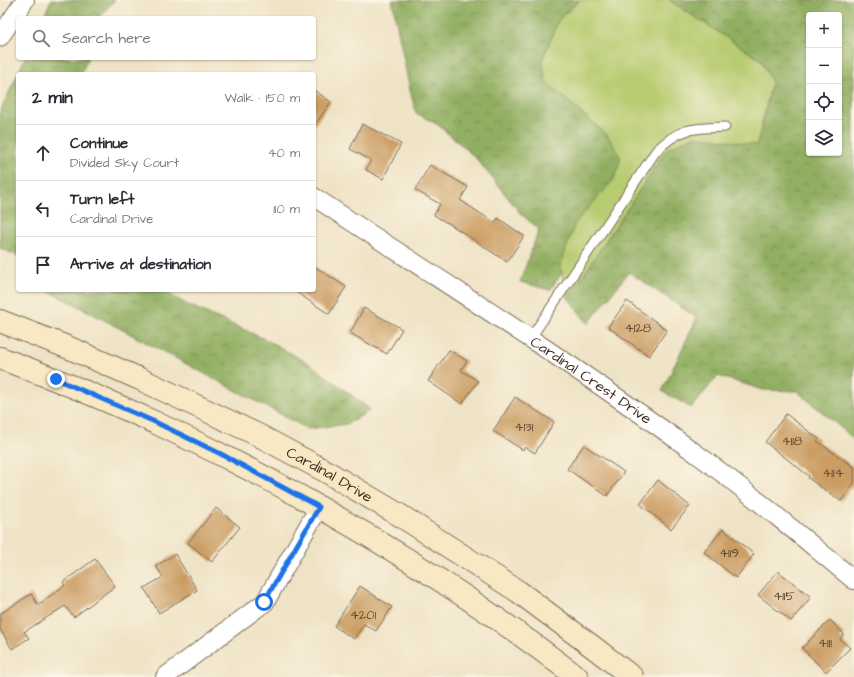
<!DOCTYPE html>
<meta charset="utf-8">
<style>
body{margin:0;font-family:"Architects Daughter",sans-serif;background:#f7f7f7;color:#2b2b33}
.controls{position:absolute;right:12px;top:12px;display:grid;overflow:hidden;border-radius:4px;box-shadow:0 1px 3px #0004}
.controls button{width:36px;height:36px;display:grid;place-items:center;padding:0;border:0;border-bottom:1px solid #e1e1e2;background:#fff;color:#2b2b33;font:20px sans-serif}
.stop{position:absolute;width:12px;height:12px;margin:-9px;border:3px solid #1a73e8;border-radius:50%;background:#fff}
.stop.end{background:#1a73e8;border-color:#fff;box-shadow:0 1px 4px #0008}
.list{margin:0;padding:0;list-style:none}
h2{display:flex;justify-content:space-between;align-items:center;height:52px;margin:0;padding:0 16px;font-size:17px}
h2 small{font-size:13px;font-weight:400;color:#7c7c81}
.list li{display:grid;grid-template-columns:26px 1fr auto;gap:12px;align-items:center;box-sizing:border-box;height:56px;padding:0 16px;border-top:1px solid #e1e1e2}
.list b{display:block;font-size:15px;white-space:nowrap}
.list p{margin:0;font-size:13px;white-space:nowrap;color:#7c7c81}
.list em{font-size:13px;font-style:normal;color:#7c7c81}
.icon{flex:none;width:22px;height:22px;fill:none;stroke:currentColor;stroke-width:2;stroke-linecap:round;stroke-linejoin:round}
.map{position:relative;flex:none;width:854px;height:677px;overflow:hidden}
.search{position:absolute;background:#fff;box-shadow:0 1px 3px #0004;left:16px;top:16px;width:300px;height:44px;display:flex;align-items:center;gap:10px;box-sizing:border-box;padding:0 14px;border-radius:4px;color:#7c7c81;font-size:15px}
.panel{position:absolute;background:#fff;box-shadow:0 1px 3px #0004;left:16px;top:72px;width:300px;height:220px;border-radius:4px}
.map>svg:first-child{display:block}
.grass{fill:#b7cb6f;stroke:#797a46}
.forest{fill:url(#forest-crowns);stroke:#666c40;fill-rule:evenodd}
.building{fill:#cb9d64}
.lines{fill:none;stroke-linecap:round;stroke-linejoin:round}
.lane-casing{stroke:#7a6b58;stroke-width:11}
.street-casing{stroke:#7a6b58;stroke-width:20}
.secondary-casing{stroke:#7a6b58;stroke-width:24}
.lane{stroke:#fff;stroke-width:9}
.street{stroke:#fff;stroke-width:18}
.secondary{stroke:#f8e8c3;stroke-width:22}
.route{stroke:#1a73e8;stroke-width:5}
.labels{text-anchor:middle;dominant-baseline:central;stroke-width:4;stroke-linejoin:round;paint-order:stroke}
.number-label{font-size:13px;fill:#5f4730}
.street-label{font-size:15px;fill:#3b2a1e;stroke:#fcf5e5}
</style>
<div class="map">
<svg width="854" height="677" viewBox="0 0 854 677">
<defs>
<pattern id="forest-crowns" width="20" height="18" patternUnits="userSpaceOnUse"><rect width="20" height="18" fill="#91af62"/><path d="M2 6a3 3 0 1 1 6 0M12 15a3 3 0 1 1 6 0" fill="none" stroke="#788f50"/></pattern>
</defs>
<rect width="100%" height="100%" fill="#fcf5e5"/>
<filter id="ink" filterUnits="userSpaceOnUse"><feTurbulence type="fractalNoise" baseFrequency=".025" numOctaves="2"/><feDisplacementMap in="SourceGraphic" scale="8" xChannelSelector="R" yChannelSelector="G"/><feConvolveMatrix kernelMatrix="1 2 1 2 8 2 1 2 1" color-interpolation-filters="sRGB"/></filter>
<filter id="wash" filterUnits="userSpaceOnUse"><feTurbulence type="fractalNoise" baseFrequency=".012" numOctaves="4" result="noise"/><feDisplacementMap in="SourceGraphic" scale="16" xChannelSelector="R" yChannelSelector="G"/><feGaussianBlur stdDeviation="0.9" result="paint"/><feColorMatrix in="noise" values="0 0 0 0 0 0 0 0 0 0 0 0 0 0 0 0 0 1.4 0 .05"/><feComposite in="paint" operator="in"/></filter>
<g filter="url(#wash)">
<rect width="100%" height="100%" fill="#efe3c5"/>
<path class="grass" d="M580,0H669L761,60L772,82L757,145L695,136L667,149L568,298L560,266L575,223L614,179L608,136L546,82L542,61L559,19Z"/>
<g class="forest">
<path d="M51,0H115L98,18H43Z"/>
<path d="M392,0H580L559,19L542,60L546,82L608,136L621,158L614,179L575,223L560,266L562,273L550,290L520,282L539,229L521,214L475,157L438,125L416,113L409,86Z"/>
<path d="M669,0H854V439L797,391L763,390L718,376L691,408L662,391L697,318L629,272L588,324L568,298L667,149L695,136L757,145L772,82L761,60ZM809,15H839V153H809Z"/>
<path d="M25,58H88L81,74H18V256L0,248V112Z"/>
<path d="M50,290H163L186,304L265,339L310,364L371,410L347,424L308,429L76,305L49,292Z"/>
</g>
<g id="blocks">
<g class="building">
<path d="M314,90L331,102L314,126Z"/>
<path d="M362,124L401,144L383,179L366,170L371,160L350,149Z"/>
<path d="M430,165L468,187L460,200L495,223L498,218L524,236L507,262L447,222V223L434,215L440,204L415,190Z"/>
<path d="M314,266L346,287L329,314L293,290H314Z"/>
<path d="M627,301L667,330L649,356L608,327Z"/>
<path d="M364,308L402,329L387,354L350,333Z"/>
<path d="M449,350L467,361L461,370L478,381L462,404L428,381Z"/>
<path d="M515,397L554,422L535,453L525,447L523,450L493,431Z"/>
<path d="M786,414L819,439L817,441L854,467V483L841,501L808,478L809,476L765,442Z"/>
<path d="M584,445L624,472L607,496L567,469Z"/>
<path d="M658,480L690,506L671,529L640,504Z"/>
<path d="M216,508L240,527L212,562L188,543Z"/>
<path d="M723,529L754,554L736,578L704,552Z"/>
<path d="M175,554L197,590L159,613L144,588L163,577L156,566Z"/>
<path d="M95,559L115,586L74,617L65,606L24,632L29,638L12,649L0,629V614L31,594L38,605L65,585L63,582Z"/>
<path d="M778,571L811,597L791,621L758,595Z"/>
<path d="M360,586L392,607L376,631L364,624L354,639L334,626Z"/>
<path d="M830,620L844,634L840,639L850,648L826,672L802,648Z"/>
</g>
</g>
</g>
<g filter="url(#ink)">
<use href="#blocks" fill-opacity="0" stroke="#7a6b58" stroke-width="1"/>
<g class="lines">
<defs>
<path id="lane" d="M530,339L656,151C680,127 693,128 725,127"/>
<g id="street">
<path d="M0,37L25,0"/>
<path id="s1" d="M314,197C443,282 574,364 698,455C752,494 803,538 854,580"/>
<path d="M165,677L265,602L319,507"/>
</g>
<g id="secondary">
<path id="s2" d="M0,321L72,349L140,379L258,435L327,472L401,516L519,592L593,647L632,677"/>
<path d="M0,358C53,378 105,399 156,423C305,493 447,577 577,677"/>
</g>
</defs>
<use href="#lane" class="lane-casing"/>
<use href="#street" class="street-casing"/>
<use href="#secondary" class="secondary-casing"/>
<use href="#lane" class="lane"/>
<use href="#street" class="street"/>
<use href="#secondary" class="secondary"/>
</g>
</g>
<g class="lines" filter="url(#ink)">
<path class="route" d="M56,379L155,422L219,453L319,507L264,602"/>
</g>
<g class="labels">
<g class="number-label">
<text x="638" y="328">4128</text>
<text x="524" y="427">4131</text>
<text x="792" y="441">4118</text>
<text x="833" y="473">4114</text>
<text x="729" y="553">4119</text>
<text x="784" y="596">4115</text>
<text x="363" y="615">4201</text>
<text x="825" y="643">4111</text>
</g>
<g class="street-label">
<text stroke="none"><textPath href="#s1" startOffset="332">Cardinal Crest Drive</textPath></text>
<text stroke="none"><textPath href="#s2" startOffset="364">Cardinal Drive</textPath></text>
</g>
</g>
</svg>
<div class="controls">
<button>+</button>
<button>−</button>
<button><svg class="icon" aria-label="locate" viewBox="0 0 24 24"><circle cx="12" cy="12" r="6"/><path d="M12 2v4M12 18v4M2 12h4M18 12h4"/></svg></button>
<button><svg class="icon" aria-label="layers" viewBox="0 0 24 24"><path d="M12 4l9 5-9 5-9-5zM3 14l9 5 9-5"/></svg></button>
</div>
<div class="stop" style="left:264px;top:602px"></div>
<div class="stop end" style="left:56px;top:379px"></div>
<div class="search"><svg class="icon" aria-label="search" viewBox="0 0 24 24"><circle cx="10" cy="10" r="6"/><path d="M15 15l6 6"/></svg>Search here</div>
<section class="panel">
<h2>2 min<small>Walk · 150 m</small></h2>
<ul class="list">
<li><svg class="icon" aria-label="ahead" viewBox="0 0 24 24"><path d="M12 20V5M6 11l6-6 6 6"/></svg><div><b>Continue</b><p>Divided Sky Court</p></div><em>40 m</em></li>
<li><svg class="icon" aria-label="left" viewBox="0 0 24 24"><path d="M17 20v-9H6M10 6l-5 5 5 5"/></svg><div><b>Turn left</b><p>Cardinal Drive</p></div><em>110 m</em></li>
<li><svg class="icon" aria-label="arrive" viewBox="0 0 24 24"><path d="M6 21V4h12l-3 4 3 4H6"/></svg><div><b>Arrive at destination</b></div></li>
</ul>
</section>
</div>
